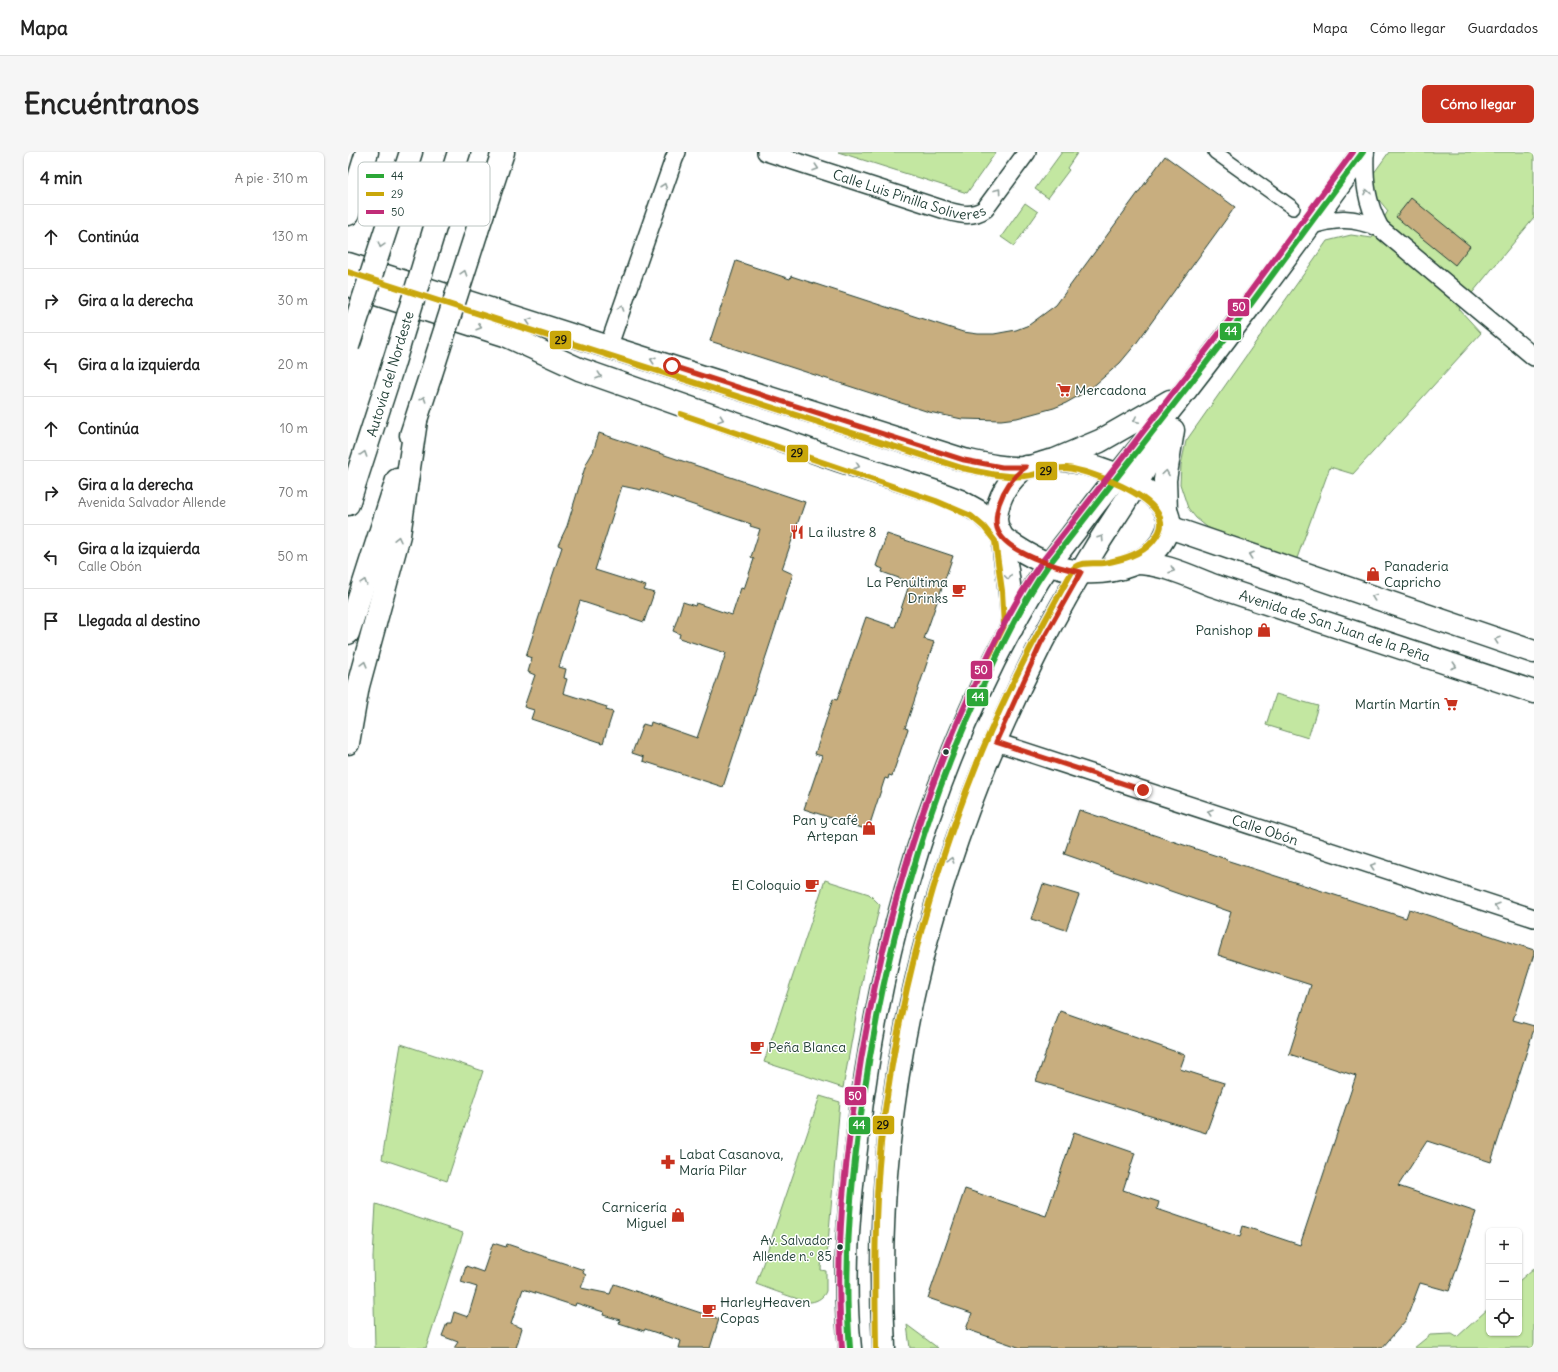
<!DOCTYPE html>
<html lang="es">
<meta charset="utf-8">
<style>
body{margin:0;font-family:Delius,sans-serif;background:#f6f6f6;color:#222}
.controls{position:absolute;right:12px;bottom:12px;display:grid;overflow:hidden;border-radius:6px;box-shadow:0 1px 3px #0004}
.controls button{width:36px;height:36px;display:grid;place-items:center;padding:0;border:0;border-bottom:1px solid #e0e0e0;background:#fff;color:#222;font:20px sans-serif}
.stop{position:absolute;width:12px;height:12px;margin:-9px;border:3px solid #c8321e;border-radius:50%;background:#fff}
.stop.end{background:#c8321e;border-color:#fff;box-shadow:0 1px 4px #0008}
.list{margin:0;padding:0;list-style:none}
h2{display:flex;justify-content:space-between;align-items:center;height:52px;margin:0;padding:0 16px;font-size:17px}
h2 small{font-size:13px;font-weight:400;color:#767676}
.list li{display:grid;grid-template-columns:26px 1fr auto;gap:12px;align-items:center;box-sizing:border-box;height:64px;padding:0 16px;border-top:1px solid #e0e0e0}
.list b{display:block;font-size:15px;white-space:nowrap}
.list p{margin:0;font-size:13px;white-space:nowrap;color:#767676}
.list em{font-size:13px;font-style:normal;color:#767676}
.icon{flex:none;width:22px;height:22px;fill:none;stroke:currentColor;stroke-width:2;stroke-linecap:round;stroke-linejoin:round}
.map{position:relative;flex:none;width:1186px;height:1196px;overflow:hidden;border-radius:6px}
header{display:flex;align-items:center;gap:24px;box-sizing:border-box;height:56px;padding:0 20px;background:#fff;border-bottom:1px solid #e0e0e0}
header strong{font-size:19px}
nav{display:flex;gap:22px;margin-inline-start:auto;font-size:14px}
.intro{display:flex;align-items:center;justify-content:space-between;box-sizing:border-box;height:96px;padding:0 24px}
h1{margin:0;font-size:28px}
.button{padding:10px 18px;border-radius:6px;background:#c8321e;color:#fff;font-size:14px;font-weight:700}
main{display:flex;gap:24px;padding:0 24px}
aside{flex:1;background:#fff;border-radius:6px;box-shadow:0 1px 3px #0004}
.map>svg:first-child{display:block}
.green{fill:#c3e7a1;stroke:#71926a}
.building{fill:#c8ae7f;stroke:#1f3d34}
.lines{fill:none;stroke-linecap:round;stroke-linejoin:round}
.pedestrian-casing{stroke:#1f3d34;stroke-width:16}
.minor-casing{stroke:#1f3d34;stroke-width:20}
.secondary-casing{stroke:#1f3d34;stroke-width:25}
.motorway-casing{stroke:#1f3d34;stroke-width:25}
.pedestrian{stroke:#fff;stroke-width:13}
.minor{stroke:#fff;stroke-width:17}
.secondary{stroke:#fff;stroke-width:22}
.motorway{stroke:#fff;stroke-width:22}
.motorway-bridge-casing{stroke:#1f3d34;stroke-width:25;stroke-linecap:butt}
.motorway-bridge{stroke:#fff;stroke-width:22}
.bus-1-casing{stroke:#fff;stroke-width:9}
.bus-2-casing{stroke:#fff;stroke-width:9}
.bus-3-casing{stroke:#fff;stroke-width:9}
.bus-1{stroke:#2ca737;stroke-width:6}
.bus-2{stroke:#c9a70a;stroke-width:6}
.bus-3{stroke:#c12d78;stroke-width:6}
.oneway{stroke:#8f9e9a}
.route{stroke:#c8321e;stroke-width:5}
.bus-dot{fill:#1f3d34;stroke:#fff;stroke-width:1.5}
.labels{text-anchor:middle;dominant-baseline:central;stroke-width:3;stroke-linejoin:round;paint-order:stroke}
.bus-label{font-size:13px;fill:#1f3d34;stroke:#fff;text-anchor:end}
.street-label{font-size:14px;fill:#1f3d34;stroke:#fff}
.poi-label{font-size:14px;fill:#1f3d34;stroke:#fff;text-anchor:start}
.key{fill:#fff;stroke:#bcc5c2;stroke-width:1}
.key-label{font-size:11px;fill:#1f3d34}
.line-badge{stroke:#fff;stroke-width:1.5}
.badge-label{font-size:11px;text-anchor:middle;font-weight:bold;fill:#fff}
.pale-badge-label{font-size:11px;text-anchor:middle;font-weight:bold;fill:#111}
</style>
<header>
<strong>Mapa</strong>
<nav><a>Mapa</a><a>Cómo llegar</a><a>Guardados</a></nav>
</header>
<div class="intro"><h1>Encuéntranos</h1><a class="button">Cómo llegar</a></div>
<main>
<aside>
<h2>4 min<small>A pie · 310 m</small></h2>
<ul class="list">
<li><svg class="icon" aria-label="ahead" viewBox="0 0 24 24"><path d="M12 20V5M6 11l6-6 6 6"/></svg><div><b>Continúa</b></div><em>130 m</em></li>
<li><svg class="icon" aria-label="right" viewBox="0 0 24 24"><path d="M7 20v-9h11M14 6l5 5-5 5"/></svg><div><b>Gira a la derecha</b></div><em>30 m</em></li>
<li><svg class="icon" aria-label="left" viewBox="0 0 24 24"><path d="M17 20v-9H6M10 6l-5 5 5 5"/></svg><div><b>Gira a la izquierda</b></div><em>20 m</em></li>
<li><svg class="icon" aria-label="ahead" viewBox="0 0 24 24"><path d="M12 20V5M6 11l6-6 6 6"/></svg><div><b>Continúa</b></div><em>10 m</em></li>
<li><svg class="icon" aria-label="right" viewBox="0 0 24 24"><path d="M7 20v-9h11M14 6l5 5-5 5"/></svg><div><b>Gira a la derecha</b><p>Avenida Salvador Allende</p></div><em>70 m</em></li>
<li><svg class="icon" aria-label="left" viewBox="0 0 24 24"><path d="M17 20v-9H6M10 6l-5 5 5 5"/></svg><div><b>Gira a la izquierda</b><p>Calle Obón</p></div><em>50 m</em></li>
<li><svg class="icon" aria-label="arrive" viewBox="0 0 24 24"><path d="M6 21V4h12l-3 4 3 4H6"/></svg><div><b>Llegada al destino</b></div></li>
</ul>
</aside>
<div class="map">
<svg width="1186" height="1196" viewBox="0 0 1186 1196">
<rect width="100%" height="100%" fill="#fff"/>
<filter id="ink" filterUnits="userSpaceOnUse"><feTurbulence type="fractalNoise" baseFrequency=".025" numOctaves="2"/><feDisplacementMap in="SourceGraphic" scale="8" xChannelSelector="R" yChannelSelector="G"/><feConvolveMatrix kernelMatrix="1 2 1 2 8 2 1 2 1" color-interpolation-filters="sRGB"/></filter>
<g filter="url(#ink)">
<g class="green">
<path d="M490,0H648L619,41Z"/>
<path d="M714,0H730L719,16L721,18L700,46L687,37Z"/>
<path d="M1041,0H1186V66L1111,157L1133,181L1005,322L982,315L948,409L875,383L859,375L848,366L840,356L832,332L833,313L838,289L979,89L1003,83L1024,86L1040,59L1018,32Z"/>
<path d="M677,51L690,60L666,94L653,85Z"/>
<path d="M928,542L970,554L960,586L918,573Z"/>
<path d="M477,728L521,742L532,753L517,815L495,936L416,910Z"/>
<path d="M53,892L135,919L99,1029L34,1007Z"/>
<path d="M472,944L492,950L479,1103H474L473,1118L478,1119V1139C476,1145 470,1149 463,1150C455,1150 419,1136 408,1132Z"/>
<path d="M28,1052L115,1081L78,1196H27L25,1105Z"/>
<path d="M1186,1116V1196H1066L1082,1183L1104,1182L1109,1185L1141,1156V1181H1171V1129Z"/>
<path d="M559,1173L590,1196H562Z"/>
</g>
<g class="building">
<path d="M817,4L887,55L787,193L772,211L741,238L718,251L706,256L669,266L653,268L614,267L581,260L362,189L388,109L442,127L443,124L615,180L630,182H646L668,178L681,173L708,153Z"/>
<path d="M1063,46L1122,94L1107,113L1048,65Z"/>
<path d="M251,281L457,350L434,417L445,422L375,635L295,609L296,605L284,601L295,572L302,574L303,570L349,586L378,501L331,486L332,482L325,479L335,450L347,454L348,451L384,463L393,436L396,437L406,407L403,405L412,377L402,374L403,372L294,336L293,338L274,334L247,418L298,434L296,438L306,441L296,470L232,449L211,515L218,517L216,526L219,527L215,541L259,555L258,558L265,560L255,591L183,567L186,558L176,555L187,523L180,520L184,506L178,504L214,395L210,393L219,374L238,312L245,300Z"/>
<path d="M539,382L605,404L576,487L586,490L557,576L560,577L544,624L541,623L540,627L537,626L520,678L456,657L474,604L467,602L485,547L489,548L518,465L547,475L562,430L534,420L535,417L528,414Z"/>
<path d="M731,658L878,707V708L1058,766L1061,757L1186,798V802L1165,868L1186,874V877L1143,1010L1079,989L1050,1034L1128,1060L1101,1139L1072,1131L1058,1168L1034,1196H673L618,1177L624,1161L580,1146L617,1037L698,1064L726,980L787,1001L775,1038L811,1050L809,1057L892,1085L895,1074L952,1093L1008,924L941,902L963,833L870,803L883,760L716,702Z"/>
<path d="M695,732L731,743L718,778L683,767Z"/>
<path d="M712,859L837,903L832,917L876,931L858,981L688,929Z"/>
<path d="M145,1091L158,1095L159,1092L236,1118L235,1121L238,1123L233,1136L262,1142L266,1132L371,1167L362,1196H331L333,1189L297,1177L296,1179L271,1171L272,1168L255,1163L256,1160L228,1151L227,1154L175,1137L163,1172L174,1176L168,1196H106L110,1190L94,1184L99,1171H103L106,1160L120,1165L129,1135L113,1130L118,1114L135,1120Z"/>
</g>
<g class="lines">
<defs>
<path id="pedestrian" d="M867,0L945,56"/>
<g id="minor">
<path id="s1" d="M418,0L600,59C614,63 625,65 637,57L679,0"/>
<path d="M1017,0C1016,29 1018,50 1032,76"/>
<path d="M961,74C988,65 1005,65 1032,76L1186,205"/>
<path d="M261,193L326,7L329,0"/>
<path id="s2" d="M648,590L1186,766"/>
</g>
<g id="secondary">
<path d="M0,112L616,308C635,312 655,317 676,316C685,315 694,311 702,309C714,307 727,309 738,312C763,319 805,335 818,359C822,367 822,375 818,382C805,412 765,422 735,420C705,418 678,403 655,386"/>
<path d="M0,133L157,183L231,217L490,308L591,341L612,349L630,359L649,376"/>
<path d="M707,308L752,289L822,249"/>
<path d="M818,360L817,328L825,278"/>
<path d="M821,375L1186,500"/>
<path id="s3" d="M786,411C814,411 839,423 864,433L1186,540"/>
<path d="M664,476C664,452 661,429 657,405C656,399 656,392 655,387C652,379 648,376 648,367C649,346 661,327 678,315"/>
<path d="M502,1196C494,1125 501,1052 510,981C533,788 589,597 690,429C702,410 716,393 730,375C763,330 799,287 834,243C896,163 956,82 1015,0"/>
<path d="M536,1196C522,948 581,710 694,490C710,459 727,429 745,400C758,378 774,356 787,334C798,316 808,297 817,277"/>
</g>
<g id="motorway">
<path d="M45,56L63,0"/>
<path d="M0,62L19,0"/>
<path d="M89,69L111,0"/>
<path d="M129,79L155,0"/>
<path d="M63,283L82,225"/>
<path d="M0,352L45,213"/>
<path d="M0,481L49,328"/>
<path d="M0,591L10,534L51,383L68,269"/>
</g>
</defs>
<use href="#pedestrian" class="pedestrian-casing"/>
<use href="#minor" class="minor-casing"/>
<use href="#secondary" class="secondary-casing"/>
<use href="#motorway" class="motorway-casing"/>
<use href="#pedestrian" class="pedestrian"/>
<use href="#minor" class="minor"/>
<use href="#secondary" class="secondary"/>
<use href="#motorway" class="motorway"/>
<defs>
<g id="motorway-bridge">
<path d="M0,194L45,56"/>
<path d="M45,213L89,69"/>
<path d="M82,225L129,79"/>
</g>
</defs>
<use href="#motorway-bridge" class="motorway-bridge-casing"/>
<use href="#motorway-bridge" class="motorway-bridge"/>
<defs>
<path id="bus-1" d="M502,1196C495,1115 502,1035 514,955C535,807 573,662 638,527C656,489 675,450 699,415L880,183L1015,0"/>
<g id="bus-2">
<path d="M0,120L614,316C634,320 656,326 677,324C691,323 704,315 719,316C742,319 810,343 813,370C814,376 809,384 805,389C793,403 773,408 756,411C747,412 733,409 726,416C693,475 660,536 634,599C583,724 548,856 533,991C526,1059 527,1128 528,1196"/>
<path d="M333,262L588,349L623,364L636,375L647,389L654,439L656,474L628,530"/>
</g>
<path id="bus-3" d="M494,1196C487,1114 494,1034 506,953C527,804 566,659 631,523C649,484 669,445 693,411L874,178L1005,0"/>
</defs>
<use href="#bus-1" class="bus-1-casing"/>
<use href="#bus-2" class="bus-2-casing"/>
<use href="#bus-3" class="bus-3-casing"/>
<use href="#bus-1" class="bus-1"/>
<use href="#bus-2" class="bus-2"/>
<use href="#bus-3" class="bus-3"/>
</g>
<defs><path id="oneway-chevron" d="M-2-3.5L2.5 0L-2 3.5" fill="none" stroke-width="1.6" stroke-linecap="round" stroke-linejoin="round"/></defs>
<g class="oneway">
<use href="#oneway-chevron" transform="translate(468 16) rotate(18)"/>
<use href="#oneway-chevron" transform="translate(316 34) rotate(-71)"/>
<use href="#oneway-chevron" transform="translate(650 39) rotate(-54)"/>
<use href="#oneway-chevron" transform="translate(1019 40) rotate(-100)"/>
<use href="#oneway-chevron" transform="translate(33 93) rotate(108)"/>
<use href="#oneway-chevron" transform="translate(116 121) rotate(-72)"/>
<use href="#oneway-chevron" transform="translate(273 156) rotate(-71)"/>
<use href="#oneway-chevron" transform="translate(181 169) rotate(-162)"/>
<use href="#oneway-chevron" transform="translate(131 175) rotate(17)"/>
<use href="#oneway-chevron" transform="translate(305 208) rotate(-162)"/>
<use href="#oneway-chevron" transform="translate(251 224) rotate(19)"/>
<use href="#oneway-chevron" transform="translate(75 247) rotate(-72)"/>
<use href="#oneway-chevron" transform="translate(373 267) rotate(19)"/>
<use href="#oneway-chevron" transform="translate(788 268) rotate(153)"/>
<use href="#oneway-chevron" transform="translate(16 302) rotate(-72)"/>
<use href="#oneway-chevron" transform="translate(509 314) rotate(18)"/>
<use href="#oneway-chevron" transform="translate(818 321) rotate(-81)"/>
<use href="#oneway-chevron" transform="translate(753 386) rotate(-57)"/>
<use href="#oneway-chevron" transform="translate(50 387) rotate(-77)"/>
<use href="#oneway-chevron" transform="translate(903 403) rotate(-161)"/>
<use href="#oneway-chevron" transform="translate(824 418) rotate(19)"/>
<use href="#oneway-chevron" transform="translate(660 425) rotate(82)"/>
<use href="#oneway-chevron" transform="translate(16 430) rotate(-72)"/>
<use href="#oneway-chevron" transform="translate(1026 445) rotate(-161)"/>
<use href="#oneway-chevron" transform="translate(1149 488) rotate(-161)"/>
<use href="#oneway-chevron" transform="translate(16 512) rotate(-75)"/>
<use href="#oneway-chevron" transform="translate(1106 514) rotate(18)"/>
<use href="#oneway-chevron" transform="translate(862 660) rotate(-162)"/>
<use href="#oneway-chevron" transform="translate(603 708) rotate(-72)"/>
<use href="#oneway-chevron" transform="translate(1025 714) rotate(-162)"/>
<use href="#oneway-chevron" transform="translate(1149 754) rotate(-162)"/>
</g>
</g>
<g class="lines" filter="url(#ink)">
<path class="route" d="M324,214L616,308L654,315H678C665,324 656,337 651,352C649,359 647,369 649,376C656,401 711,416 733,420L693,491L648,590L795,638"/>
</g>
<defs>
<symbol id="supermarket-bare" viewBox="-9 -9 18 18"><path d="M-6-5.5h2.5l.6 2H6L4.5 2H-2.5L-4.4-4H-6ZM-1.5 3.2a1.3 1.3 0 1 0 .1 0ZM3 3.2a1.3 1.3 0 1 0 .1 0Z" fill="#c8321e" stroke="#fff" stroke-width="2.5" paint-order="stroke"/></symbol>
<symbol id="restaurant-bare" viewBox="-9 -9 18 18"><path d="M-5-6h1v4h1v-4h1v4h1v-4h1v5L-1.5 .5V6h-2V.5L-5-1ZM5-6V6H3V1.5H1.5Q1.5-4 5-6Z" fill="#c8321e" stroke="#fff" stroke-width="2.5" paint-order="stroke"/></symbol>
<symbol id="shop-bare" viewBox="-9 -9 18 18"><path d="M-5-2.5h2.3a2.7 3.5 0 0 1 5.4 0H5L5.5 6h-11ZM-1.5-2.5h3a1.5 2.3 0 0 0-3 0Z" fill="#c8321e" stroke="#fff" stroke-width="2.5" paint-order="stroke"/></symbol>
<symbol id="cafe-bare" viewBox="-9 -9 18 18"><path d="M-5.5-4.5H6V0H3Q3 3.5 0 3.5H-2.5Q-5.5 3.5-5.5 0ZM3-3.2v2h1.7v-2ZM-6 4.5H4V6H-6Z" fill="#c8321e" stroke="#fff" stroke-width="2.5" paint-order="stroke"/></symbol>
<symbol id="pharmacy-bare" viewBox="-9 -9 18 18"><path d="M-2-6h4v4h4v4h-4v4h-4v-4h-4v-4h4Z" fill="#c8321e" stroke="#fff" stroke-width="2.5" paint-order="stroke"/></symbol>
</defs>
<g fill-rule="evenodd">
<use href="#supermarket-bare" x="706" y="228" width="20" height="20"/>
<use href="#restaurant-bare" x="439" y="370" width="20" height="20"/>
<use href="#shop-bare" x="1015" y="412" width="20" height="20"/>
<use href="#cafe-bare" x="601" y="428" width="20" height="20"/>
<use href="#shop-bare" x="906" y="468" width="20" height="20"/>
<use href="#supermarket-bare" x="1093" y="542" width="20" height="20"/>
<use href="#shop-bare" x="511" y="666" width="20" height="20"/>
<use href="#cafe-bare" x="454" y="723" width="20" height="20"/>
<use href="#cafe-bare" x="399" y="885" width="20" height="20"/>
<use href="#pharmacy-bare" x="310" y="1000" width="20" height="20"/>
<use href="#shop-bare" x="320" y="1053" width="20" height="20"/>
<use href="#cafe-bare" x="351" y="1148" width="20" height="20"/>
</g>
<g class="bus-dot">
<circle cx="598" cy="600" r="3.5"/>
<circle cx="492" cy="1095" r="3.5"/>
</g>
<g class="labels">
<g class="bus-label">
<text x="484" y="1088">Av. Salvador<tspan x="484" dy="16">Allende n.º 85</tspan></text>
</g>
<g class="street-label">
<text stroke="none"><textPath href="#s1" startOffset="150">Calle Luis Pinilla Soliveres</textPath></text>
<text transform="translate(42 222) rotate(-73)">Autovía del Nordeste</text>
<text stroke="none"><textPath href="#s3" startOffset="211">Avenida de San Juan de la Peña</textPath></text>
<text stroke="none"><textPath href="#s2" startOffset="283">Calle Obón</textPath></text>
</g>
<g class="poi-label">
<text x="727" y="238">Mercadona</text>
<text x="460" y="380">La ilustre 8</text>
<text x="1036" y="414">Panaderia<tspan x="1036" dy="16">Capricho</tspan></text>
<text x="600" y="430" text-anchor="end">La Penúltima<tspan x="600" dy="16">Drinks</tspan></text>
<text x="905" y="478" text-anchor="end">Panishop</text>
<text x="1092" y="552" text-anchor="end">Martín Martín</text>
<text x="510" y="668" text-anchor="end">Pan y café<tspan x="510" dy="16">Artepan</tspan></text>
<text x="453" y="733" text-anchor="end">El Coloquio</text>
<text x="420" y="895">Peña Blanca</text>
<text x="331" y="1002">Labat Casanova,<tspan x="331" dy="16">María Pilar</tspan></text>
<text x="319" y="1055" text-anchor="end">Carnicería<tspan x="319" dy="16">Miguel</tspan></text>
<text x="372" y="1150">HarleyHeaven<tspan x="372" dy="16">Copas</tspan></text>
</g>
</g>
<rect x="10" y="10" width="132" height="64" rx="6" class="key"/>
<rect x="18" y="22" width="18" height="4" fill="#2ca737"/>
<rect x="18" y="40" width="18" height="4" fill="#c9a70a"/>
<rect x="18" y="58" width="18" height="4" fill="#c12d78"/>
<g class="key-label">
<text x="43" y="28">44</text>
<text x="43" y="46">29</text>
<text x="43" y="64">50</text>
</g>
<g class="line-badge">
<rect x="879" y="146" width="23" height="19" rx="4" fill="#c12d78"/>
<rect x="871" y="170" width="23" height="19" rx="4" fill="#2ca737"/>
<rect x="201" y="178" width="23" height="20" rx="4" fill="#c9a70a"/>
<rect x="438" y="292" width="23" height="19" rx="4" fill="#c9a70a"/>
<rect x="687" y="309" width="23" height="20" rx="4" fill="#c9a70a"/>
<rect x="622" y="508" width="23" height="20" rx="4" fill="#c12d78"/>
<rect x="618" y="536" width="23" height="19" rx="4" fill="#2ca737"/>
<rect x="496" y="934" width="23" height="20" rx="4" fill="#c12d78"/>
<rect x="524" y="963" width="23" height="20" rx="4" fill="#c9a70a"/>
<rect x="500" y="964" width="23" height="19" rx="4" fill="#2ca737"/>
</g>
<g class="badge-label">
<text x="891" y="159">50</text>
<text x="883" y="183">44</text>
<text x="633" y="522">50</text>
<text x="630" y="549">44</text>
<text x="507" y="948">50</text>
<text x="511" y="977">44</text>
</g>
<g class="pale-badge-label">
<text x="213" y="192">29</text>
<text x="449" y="305">29</text>
<text x="698" y="323">29</text>
<text x="535" y="977">29</text>
</g>
</svg>
<div class="controls">
<button>+</button>
<button>−</button>
<button><svg class="icon" aria-label="locate" viewBox="0 0 24 24"><circle cx="12" cy="12" r="6"/><path d="M12 2v4M12 18v4M2 12h4M18 12h4"/></svg></button>
</div>
<div class="stop" style="left:324px;top:214px"></div>
<div class="stop end" style="left:795px;top:638px"></div>
</div>
</main>
